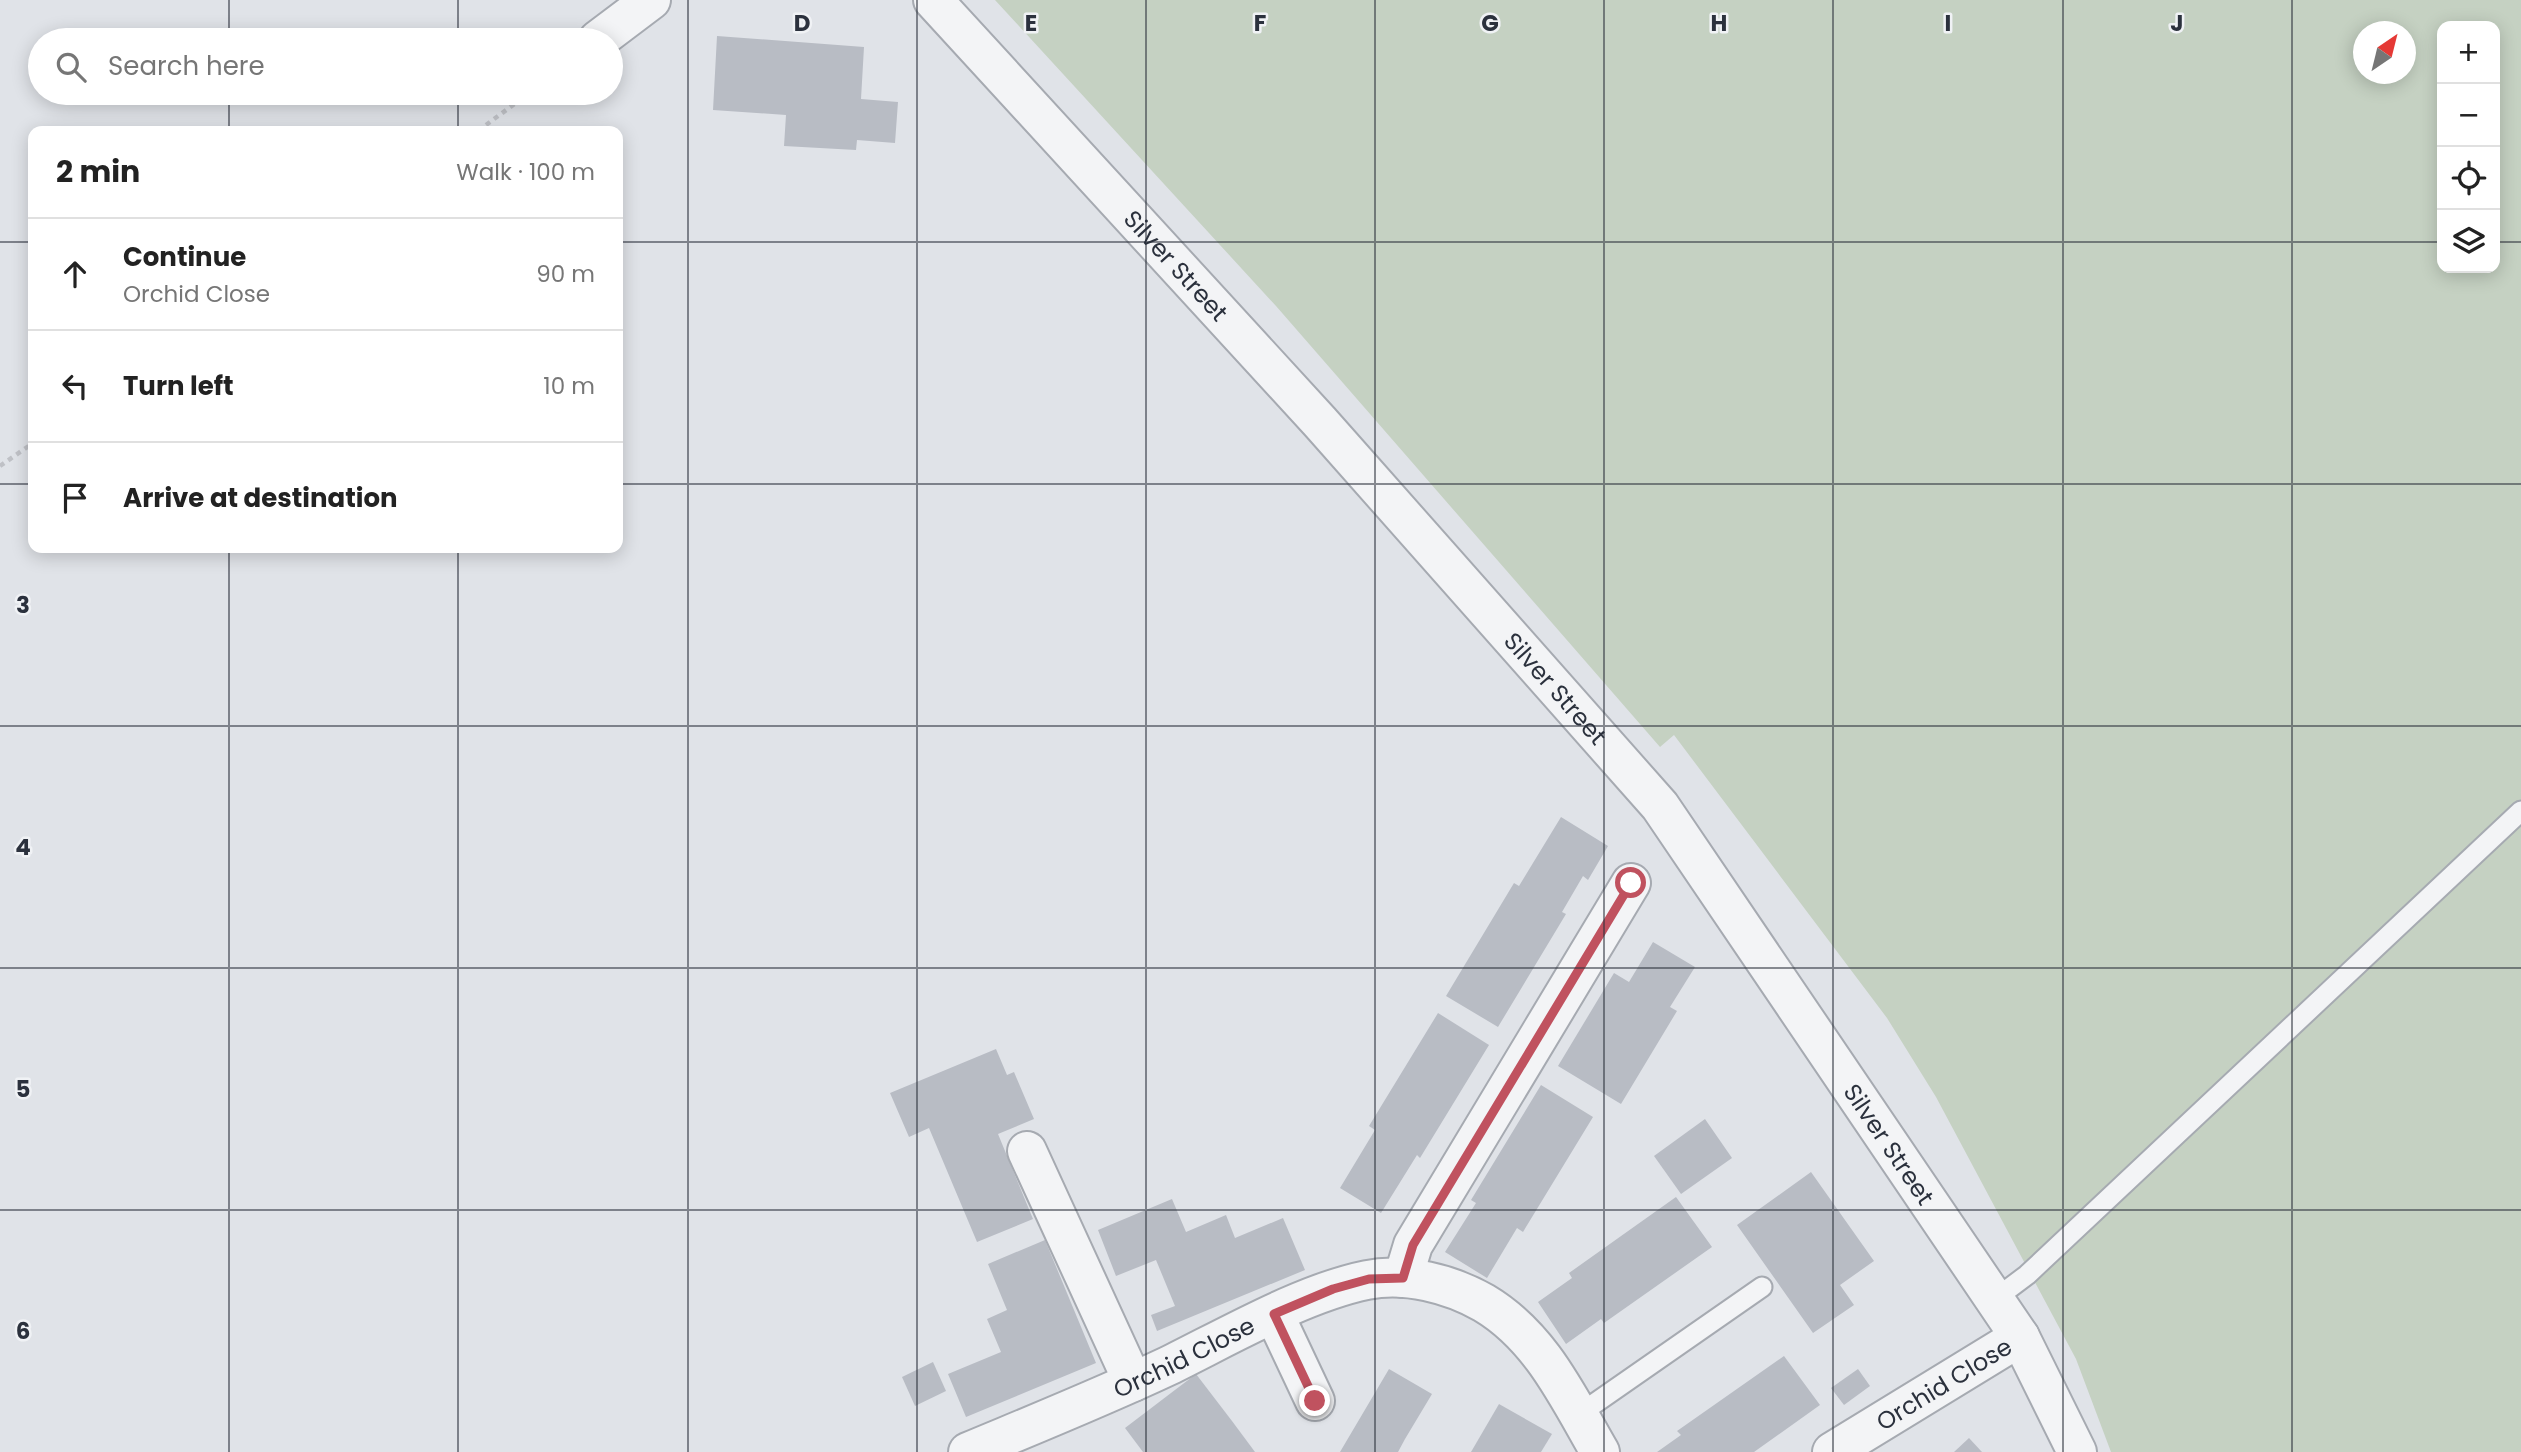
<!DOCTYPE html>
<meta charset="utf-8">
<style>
body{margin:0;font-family:Poppins,sans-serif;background:#f6f6f6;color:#222}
.controls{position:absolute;right:21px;top:21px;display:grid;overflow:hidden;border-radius:14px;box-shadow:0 4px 18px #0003}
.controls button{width:63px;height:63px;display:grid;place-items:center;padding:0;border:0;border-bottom:2px solid #e0e0e0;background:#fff;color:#222;font:35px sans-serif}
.compass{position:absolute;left:2353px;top:21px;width:63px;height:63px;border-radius:50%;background:#fff;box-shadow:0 4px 18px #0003;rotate:35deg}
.stop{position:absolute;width:21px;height:21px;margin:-16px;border:5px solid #c0525f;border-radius:50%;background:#fff}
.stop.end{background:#c0525f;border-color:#fff;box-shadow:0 2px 7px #0008}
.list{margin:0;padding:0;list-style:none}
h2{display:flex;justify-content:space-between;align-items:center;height:91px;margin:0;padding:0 28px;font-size:30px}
h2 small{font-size:23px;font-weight:400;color:#767676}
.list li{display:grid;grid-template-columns:46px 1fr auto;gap:21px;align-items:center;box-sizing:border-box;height:112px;padding:0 28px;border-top:2px solid #e0e0e0}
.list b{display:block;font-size:26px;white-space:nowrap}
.list p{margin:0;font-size:23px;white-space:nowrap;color:#767676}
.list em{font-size:23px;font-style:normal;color:#767676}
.icon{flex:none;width:38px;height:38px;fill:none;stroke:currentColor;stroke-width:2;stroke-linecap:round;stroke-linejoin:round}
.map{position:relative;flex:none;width:2521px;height:1452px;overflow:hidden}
.search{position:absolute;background:#fff;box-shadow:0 4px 18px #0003;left:28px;top:28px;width:595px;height:77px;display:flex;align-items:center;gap:18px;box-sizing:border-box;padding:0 24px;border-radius:38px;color:#767676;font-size:26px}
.panel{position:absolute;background:#fff;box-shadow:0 4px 18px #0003;left:28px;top:126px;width:595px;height:427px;border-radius:14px}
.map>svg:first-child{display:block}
.green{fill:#c5d1c2;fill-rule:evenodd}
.building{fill:#b8bcc4}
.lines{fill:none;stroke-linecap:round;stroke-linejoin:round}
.lane-casing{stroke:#a6aab1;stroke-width:23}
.street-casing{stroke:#a6aab1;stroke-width:42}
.path{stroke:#bfc1c6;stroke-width:4.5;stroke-dasharray:5 5;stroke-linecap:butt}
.lane{stroke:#f3f4f6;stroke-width:19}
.street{stroke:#f3f4f6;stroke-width:38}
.route{stroke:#c0525f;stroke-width:9}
.grid{fill:none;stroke:#2b313d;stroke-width:2;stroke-opacity:0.55}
.labels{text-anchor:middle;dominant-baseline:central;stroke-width:5;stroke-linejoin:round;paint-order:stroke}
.street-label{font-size:24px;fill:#2b313d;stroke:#f0f2f5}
.grid-label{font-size:23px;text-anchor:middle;font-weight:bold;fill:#2b313d;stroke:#f0f2f5;stroke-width:5;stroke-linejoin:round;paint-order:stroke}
</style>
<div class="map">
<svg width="2521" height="1452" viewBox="0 0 2521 1452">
<rect width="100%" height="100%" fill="#e0e3e8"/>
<path class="green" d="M995,0H2521V1452H2111L2076,1359L1936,1097L1887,1018L1674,735L1660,747L1276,306ZM2442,26H2495V268H2442ZM2364,32H2406V74H2364Z"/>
<g class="building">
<path d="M717,36L864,47L861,99L898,102L895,143L857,140L856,150L784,146L786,115L713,110Z"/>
<path d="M1561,817L1608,846L1588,880L1583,876L1562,912L1566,914L1498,1027L1446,996L1514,883L1519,886Z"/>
<path d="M1653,942L1695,967L1670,1007L1677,1011L1621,1104L1558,1066L1614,973L1629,982Z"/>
<path d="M1438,1013L1489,1045L1420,1158L1417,1155L1381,1213L1340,1188L1375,1130L1369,1126Z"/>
<path d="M996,1049L1007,1075L1014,1072L1034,1119L998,1134L1033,1219L977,1242L929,1128L909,1137L890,1093Z"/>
<path d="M1541,1085L1593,1117L1523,1232L1517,1228L1487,1278L1445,1252L1476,1203L1471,1200Z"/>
<path d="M1705,1119L1732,1158L1681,1194L1654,1156Z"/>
<path d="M1811,1172L1874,1261L1840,1285L1854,1305L1813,1333L1737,1225Z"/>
<path d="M1676,1197L1712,1247L1604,1323L1601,1319L1566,1344L1538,1302L1572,1278L1569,1273Z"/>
<path d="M1172,1199L1186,1232L1226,1215L1235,1238L1283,1218L1305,1270L1157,1331L1151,1315L1175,1306L1156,1260L1116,1276L1098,1230Z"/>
<path d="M1045,1240L1096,1363L966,1417L948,1374L1001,1352L987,1319L1007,1310L988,1264Z"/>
<path d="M1784,1356L1820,1405L1754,1452H1657L1681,1435L1677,1431Z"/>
<path d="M933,1362L946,1391L915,1406L902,1377Z"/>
<path d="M1389,1369L1432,1394L1405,1439L1398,1452H1340Z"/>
<path d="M1858,1369L1870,1386L1844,1405L1831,1388Z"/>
<path d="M1196,1374L1232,1421L1255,1452H1143L1125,1428Z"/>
<path d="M1499,1404L1552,1434L1541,1452H1471Z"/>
<path d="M1969,1438L1982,1452H1954Z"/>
</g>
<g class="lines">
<defs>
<g id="lane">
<path d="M1995,1299L2027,1275L2521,811"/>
<path d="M1578,1415L1762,1287"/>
</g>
<g id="street">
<path id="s1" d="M933,0L1320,422L1660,806L2020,1337L2077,1452"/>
<path d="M598,40L651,0"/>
<path d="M1027,1151L1133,1382"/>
<path d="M1403,1278L1413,1245L1631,883"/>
<path d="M1274,1314L1315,1401"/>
<path id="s2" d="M968,1452C1035,1424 1102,1397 1168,1366C1227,1337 1303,1293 1367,1280C1405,1272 1451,1284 1484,1303C1541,1337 1568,1397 1600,1452"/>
<path id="s3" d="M1832,1452L2020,1337"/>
</g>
</defs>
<use href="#lane" class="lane-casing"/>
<use href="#street" class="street-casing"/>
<g class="path">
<path d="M478,131L529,93"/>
<path d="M0,466L33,443"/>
</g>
<use href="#lane" class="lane"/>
<use href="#street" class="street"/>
</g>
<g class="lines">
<path class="route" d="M1315,1401L1274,1314L1333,1289L1369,1279L1403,1278L1413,1245L1631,883"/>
</g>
<path class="grid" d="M229,0V40M458,0V40M688,0V1452M917,0V1452M1146,0V1452M1375,0V1452M1604,0V1452M1833,0V1452M2063,0V1452M2292,0V1452M229,93V131M458,93V131M0,242H33M618,242H2442M2495,242H2521M0,484H33M618,484H2521M229,548V1452M458,548V1452M0,726H2521M0,968H2521M0,1210H2521"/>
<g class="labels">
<g class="street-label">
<text stroke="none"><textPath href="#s1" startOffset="360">Silver Street</textPath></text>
<text stroke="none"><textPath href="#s1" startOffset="928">Silver Street</textPath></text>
<text stroke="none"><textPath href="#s1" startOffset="1494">Silver Street</textPath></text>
<text stroke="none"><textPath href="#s2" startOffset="236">Orchid Close</textPath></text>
<text stroke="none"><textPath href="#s3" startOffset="131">Orchid Close</textPath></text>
</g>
</g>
<g class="grid-label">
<text x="802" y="31">D</text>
<text x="1031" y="31">E</text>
<text x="1260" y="31">F</text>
<text x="1490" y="31">G</text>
<text x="1719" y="31">H</text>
<text x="1948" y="31">I</text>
<text x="2177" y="31">J</text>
<text x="23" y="613">3</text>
<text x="23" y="855">4</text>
<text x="23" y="1097">5</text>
<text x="23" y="1339">6</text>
</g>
</svg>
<div class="controls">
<button>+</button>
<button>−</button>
<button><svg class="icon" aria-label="locate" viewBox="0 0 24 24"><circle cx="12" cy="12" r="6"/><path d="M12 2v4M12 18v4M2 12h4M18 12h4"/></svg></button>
<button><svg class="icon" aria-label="layers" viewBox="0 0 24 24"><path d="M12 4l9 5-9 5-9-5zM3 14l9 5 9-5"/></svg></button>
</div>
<svg class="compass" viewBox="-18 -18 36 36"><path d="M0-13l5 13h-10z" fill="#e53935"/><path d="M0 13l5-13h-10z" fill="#767676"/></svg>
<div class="stop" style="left:1631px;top:883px"></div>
<div class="stop end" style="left:1315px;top:1401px"></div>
<div class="search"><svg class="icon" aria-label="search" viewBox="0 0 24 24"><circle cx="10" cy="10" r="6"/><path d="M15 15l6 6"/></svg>Search here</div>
<section class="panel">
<h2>2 min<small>Walk · 100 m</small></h2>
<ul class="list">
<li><svg class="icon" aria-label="ahead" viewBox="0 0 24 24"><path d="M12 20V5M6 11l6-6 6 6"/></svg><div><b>Continue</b><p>Orchid Close</p></div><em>90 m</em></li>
<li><svg class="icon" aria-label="left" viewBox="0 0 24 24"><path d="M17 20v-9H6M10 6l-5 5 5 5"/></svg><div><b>Turn left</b></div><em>10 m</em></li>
<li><svg class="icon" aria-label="arrive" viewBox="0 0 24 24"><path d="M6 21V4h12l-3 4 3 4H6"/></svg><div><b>Arrive at destination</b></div></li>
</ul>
</section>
</div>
